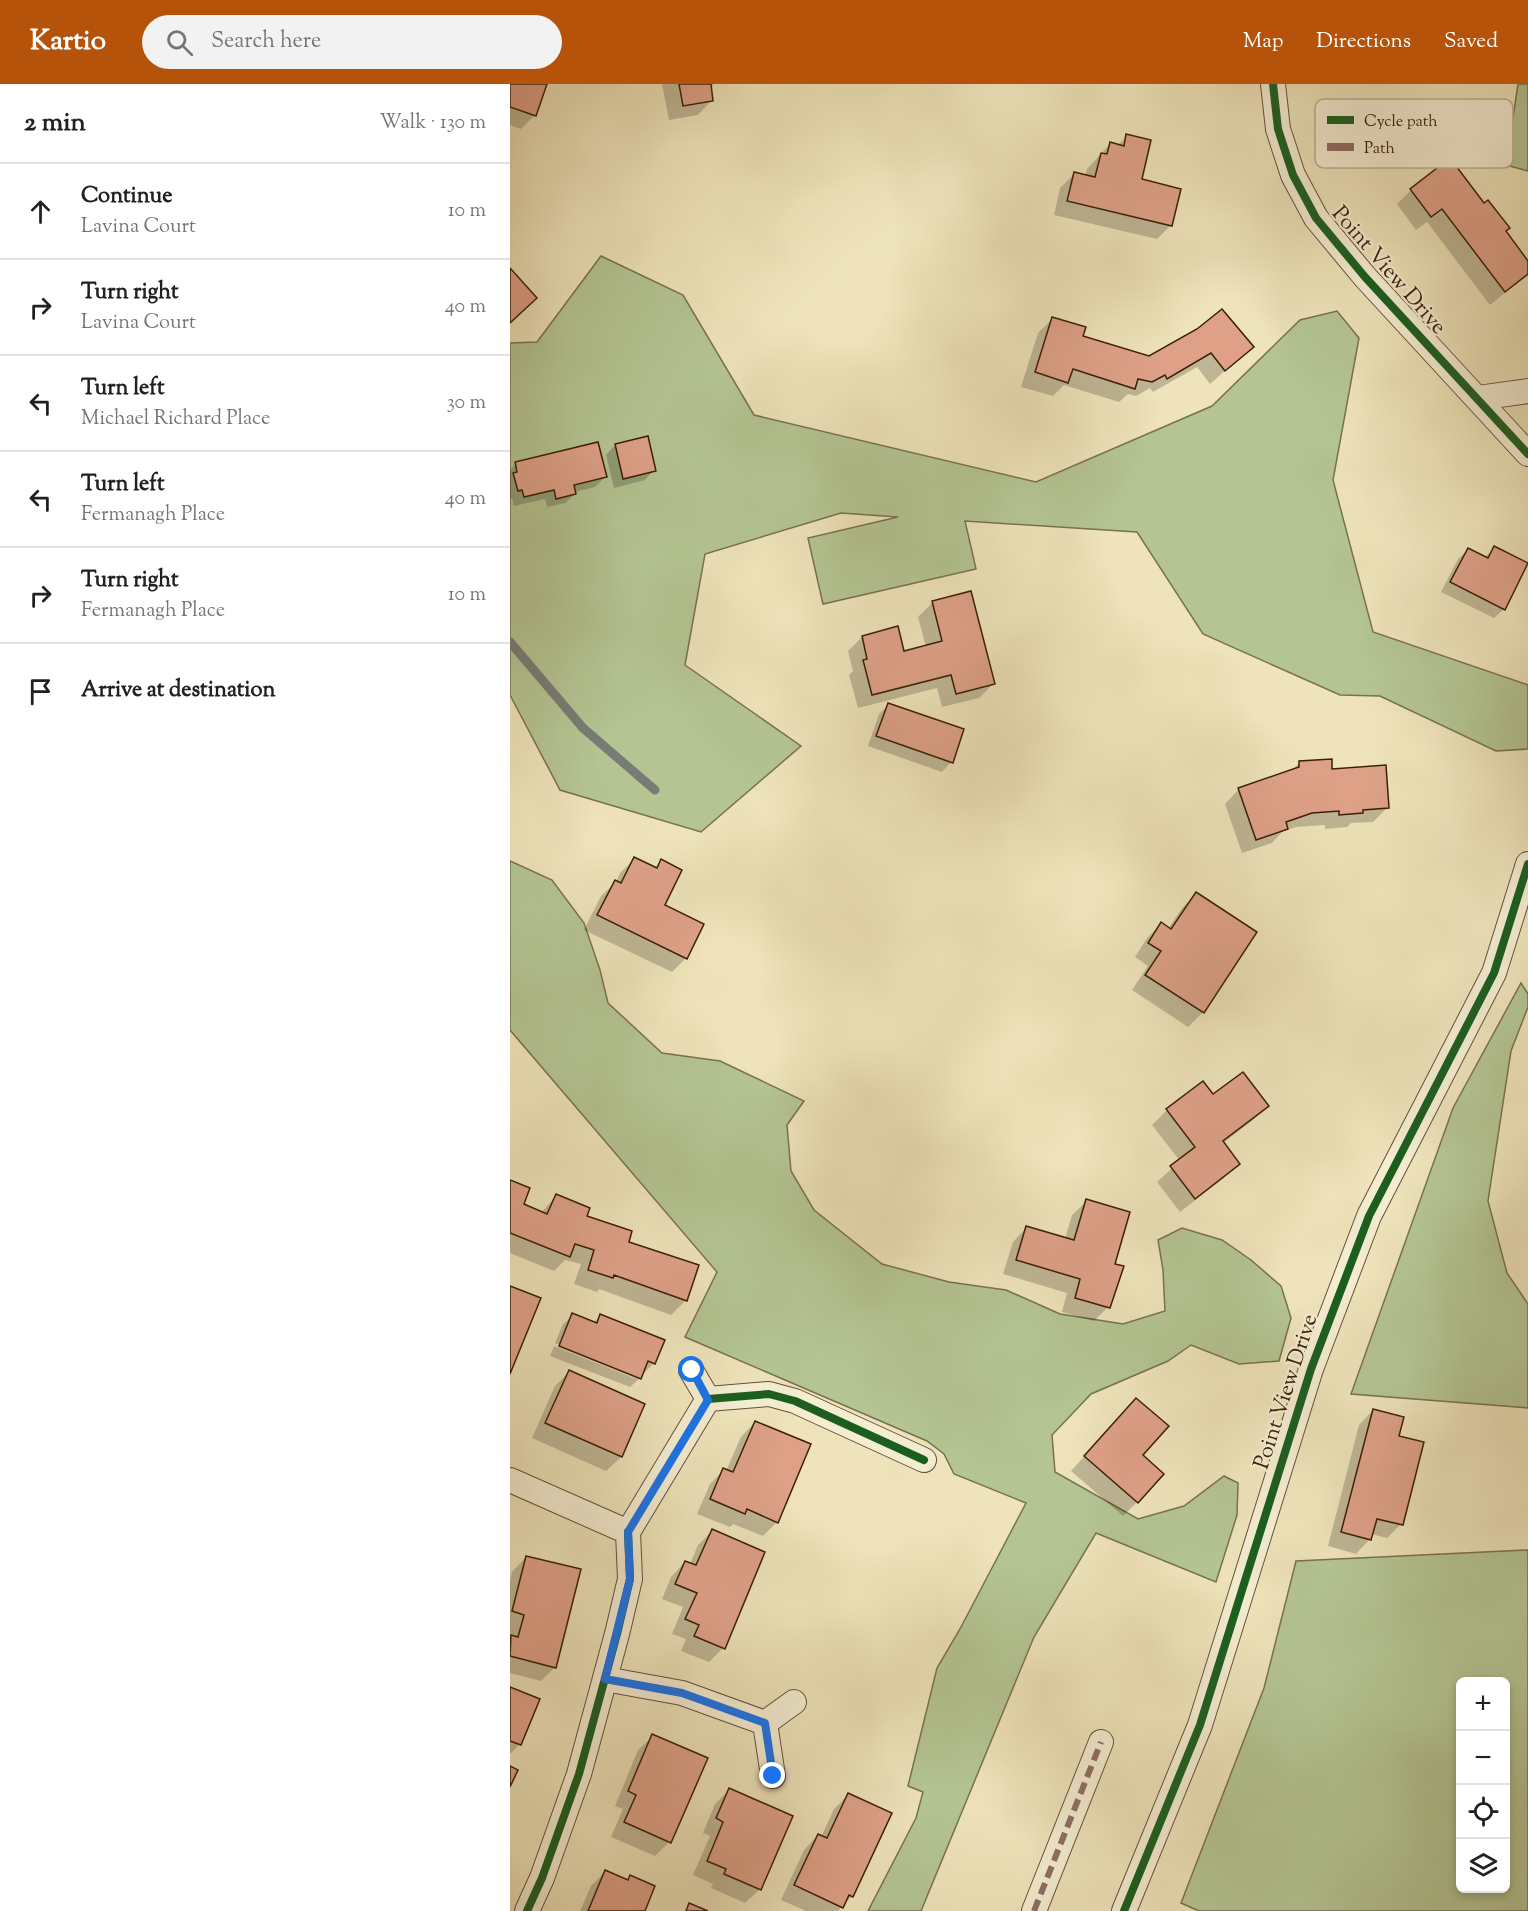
<!DOCTYPE html>
<meta charset="utf-8">
<style>
body{margin:0;font-family:"Sorts Mill Goudy",serif;background:#f2f2f2;color:#202124}
.controls{position:absolute;right:18px;bottom:18px;display:grid;overflow:hidden;border-radius:9px;box-shadow:0 3px 9px #0003}
.controls button{width:54px;height:54px;display:grid;place-items:center;padding:0;border:0;border-bottom:2px solid #e0e0e0;background:#fff;color:#202124;font:30px sans-serif}
.stop{position:absolute;width:18px;height:18px;margin:-14px;border:4px solid #1a73e8;border-radius:50%;background:#fff}
.stop.end{background:#1a73e8;border-color:#fff;box-shadow:0 2px 6px #0008}
.list{margin:0;padding:0;list-style:none}
h2{display:flex;justify-content:space-between;align-items:center;height:78px;margin:0;padding:0 24px;font-size:26px}
h2 small{font-size:20px;font-weight:400;color:#757577}
.list li{display:grid;grid-template-columns:39px 1fr auto;gap:18px;align-items:center;box-sizing:border-box;height:96px;padding:0 24px;border-top:2px solid #e0e0e0}
.list b{display:block;font-size:22px;white-space:nowrap}
.list p{margin:0;font-size:20px;white-space:nowrap;color:#757577}
.list em{font-size:20px;font-style:normal;color:#757577}
.icon{flex:none;width:33px;height:33px;fill:none;stroke:currentColor;stroke-width:2;stroke-linecap:round;stroke-linejoin:round}
.map{position:relative;flex:none;width:1018px;height:1827px;overflow:hidden}
header{display:flex;align-items:center;gap:36px;box-sizing:border-box;height:84px;padding:0 30px;background:#b45309;color:#fff}
header strong{font-size:28px}
nav{display:flex;gap:33px;margin-inline-start:auto;font-size:21px}
.search{width:420px;height:54px;background:#f2f2f2;display:flex;align-items:center;gap:15px;box-sizing:border-box;padding:0 21px;border-radius:33px;color:#757577;font-size:22px}
main{display:flex}
aside{flex:1;background:#fff}
.map>svg:first-child{display:block}
.green{fill:#b4c593;stroke:#78724e;stroke-width:1.5;fill-rule:evenodd}
.shadow{fill:#0003}
.lines{fill:none;stroke-linecap:round;stroke-linejoin:round}
.stream{stroke:#787c74;stroke-width:9}
.building{fill:#dea188;stroke:#3b1e08;stroke-width:1.5}
.street-casing{stroke:#684f34;stroke-width:26}
.street{stroke:#f4edd2;stroke-width:24}
.quiet{stroke:#8d6e63;stroke-width:6;stroke-dasharray:12 6;stroke-linecap:butt}
.cycleway-casing{stroke:#f4edd2;stroke-width:11}
.cycleway{stroke:#1b5e20;stroke-width:8}
.route{stroke:#1a73e8;stroke-width:8}
.labels{text-anchor:middle;dominant-baseline:central;stroke-width:4.5;stroke-linejoin:round;paint-order:stroke}
.street-label{font-size:22px;fill:#3b1e08;stroke:#f4edd2}
.key{fill:#f4edd2;stroke:#bcaf95;stroke-width:1.5}
.key-label{font-size:16px;fill:#3b1e08}
</style>
<header>
<strong>Kartio</strong>
<div class="search"><svg class="icon" aria-label="search" viewBox="0 0 24 24"><circle cx="10" cy="10" r="6"/><path d="M15 15l6 6"/></svg>Search here</div>
<nav><a>Map</a><a>Directions</a><a>Saved</a></nav>
</header>
<main>
<aside>
<h2>2 min<small>Walk · 130 m</small></h2>
<ul class="list">
<li><svg class="icon" aria-label="ahead" viewBox="0 0 24 24"><path d="M12 20V5M6 11l6-6 6 6"/></svg><div><b>Continue</b><p>Lavina Court</p></div><em>10 m</em></li>
<li><svg class="icon" aria-label="right" viewBox="0 0 24 24"><path d="M7 20v-9h11M14 6l5 5-5 5"/></svg><div><b>Turn right</b><p>Lavina Court</p></div><em>40 m</em></li>
<li><svg class="icon" aria-label="left" viewBox="0 0 24 24"><path d="M17 20v-9H6M10 6l-5 5 5 5"/></svg><div><b>Turn left</b><p>Michael Richard Place</p></div><em>30 m</em></li>
<li><svg class="icon" aria-label="left" viewBox="0 0 24 24"><path d="M17 20v-9H6M10 6l-5 5 5 5"/></svg><div><b>Turn left</b><p>Fermanagh Place</p></div><em>40 m</em></li>
<li><svg class="icon" aria-label="right" viewBox="0 0 24 24"><path d="M7 20v-9h11M14 6l5 5-5 5"/></svg><div><b>Turn right</b><p>Fermanagh Place</p></div><em>10 m</em></li>
<li><svg class="icon" aria-label="arrive" viewBox="0 0 24 24"><path d="M6 21V4h12l-3 4 3 4H6"/></svg><div><b>Arrive at destination</b></div></li>
</ul>
</aside>
<div class="map">
<svg width="1018" height="1827" viewBox="0 0 1018 1827">
<rect width="100%" height="100%" fill="#eee3ba"/>
<filter id="stains"><feTurbulence type="fractalNoise" baseFrequency=".00333" numOctaves="4"/><feColorMatrix values="0 0 0 0 .2 0 0 0 0 .09 0 0 0 0 .02 0 0 0 .5 -.17"/></filter>
<radialGradient id="worn" r=".72"><stop offset=".6" stop-color="#630" stop-opacity="0"/><stop offset="1" stop-color="#630" stop-opacity=".3"/></radialGradient>
<g class="green">
<path d="M1008,0H1018V87L996,81Z"/>
<path d="M91,172L173,211L244,331L526,398L702,322L790,236L827,227L849,254L823,396L863,548L1018,601V665L986,667L870,612L830,611L693,550L627,448L455,437L466,485L313,520L298,454L388,433L331,429L195,470L175,581L291,662L191,748L50,706L0,611V259L27,258Z"/>
<path d="M0,777L42,796L74,839L90,886L98,919L152,969L210,977L294,1017L277,1041L281,1087L304,1126L372,1180L439,1198L496,1206L550,1230L613,1240L655,1227L653,1186L648,1156L672,1144L712,1156L741,1176L771,1202L781,1234L769,1277L729,1280L681,1261L658,1277L581,1310L542,1351L545,1388L628,1435L674,1422L714,1392L728,1399L727,1431L706,1498L586,1449L524,1553L411,1827H358L406,1734L413,1708L398,1702L427,1584L450,1545L516,1419L444,1390L434,1370L417,1357L175,1253L207,1188L0,946Z"/>
<path d="M1011,899L1018,910V923L1001,967L978,1117L997,1189L1018,1220V1324L841,1310L943,1024Z"/>
<path d="M1018,1466V1827H689L671,1819L754,1604L786,1477ZM950,1598H996V1804H950Z"/>
</g>
<g class="shadow">
<path d="M0,0H36L25,31L11,45L0,41Z"/>
<path d="M152,0H204L200,4L202,16L188,31L159,36Z"/>
<path d="M617,52L630,96L661,141L647,155L544,131L550,104L564,90L575,92L577,85L600,60L607,62Z"/>
<path d="M901,106L994,148L1018,179V190L980,221L917,138L906,146L887,120Z"/>
<path d="M542,235L571,253L640,274L742,263L700,300L687,283L643,308L640,304L626,312L618,310L609,318L554,301L543,312L511,303L528,249Z"/>
<path d="M105,361L144,386L135,396L104,404L96,371Z"/>
<path d="M6,380L95,393L85,403L64,408L65,410L55,419L37,423L35,415L4,422L2,414L0,415V386Z"/>
<path d="M984,464L994,525L984,534L931,508L948,475L958,466L974,474Z"/>
<path d="M460,509L484,599L469,614L432,623L427,604L348,624L339,591L343,587L338,567L352,553L393,569L416,563L408,533L422,519Z"/>
<path d="M378,621L441,678L432,688L358,662L369,630Z"/>
<path d="M789,679L878,723L863,738L841,739L837,743L815,745V741L786,743L773,747L762,759L732,769L715,720L729,705L781,687Z"/>
<path d="M124,775L144,785L151,777L153,821L176,874L162,888L74,846L91,812L106,798L110,789Z"/>
<path d="M686,810L745,848L693,928L678,943L622,906L638,882L625,873L637,854L651,840L658,845L672,824Z"/>
<path d="M693,999L703,1012L757,1022L743,1036L713,1059L728,1079L714,1094L670,1128L647,1098L670,1077L642,1041L657,1026Z"/>
<path d="M0,1097L12,1121L31,1129L46,1112L75,1133L117,1159L176,1216L161,1231L89,1205L87,1208L64,1200L71,1180L55,1176L44,1187L0,1169Z"/>
<path d="M577,1117L603,1181L598,1223L584,1237L552,1228L557,1209L493,1190L503,1158L517,1143L555,1155L562,1131Z"/>
<path d="M63,1231L83,1239L90,1232L144,1279L134,1289L132,1288L130,1294L120,1303L40,1272L44,1262L127,1295V1291L45,1259L53,1240Z"/>
<path d="M59,1288L133,1321L111,1373L96,1387L22,1354L45,1302Z"/>
<path d="M626,1316L631,1371L627,1418L613,1432L561,1387Z"/>
<path d="M863,1326L887,1353L891,1440L877,1454L861,1450L860,1455L846,1470L818,1462L849,1341Z"/>
<path d="M245,1338L267,1438L253,1452L223,1440L220,1443L187,1430L200,1400L214,1386L216,1387L231,1353Z"/>
<path d="M202,1447L213,1564L199,1578L171,1567L176,1555L162,1550L173,1523L152,1515L161,1493L175,1478L180,1480L188,1461Z"/>
<path d="M16,1473L45,1583L31,1597L0,1589V1495L2,1488Z"/>
<path d="M0,1605L10,1660L0,1670Z"/>
<path d="M143,1652L159,1758L145,1772L101,1753L113,1725L105,1722L128,1666Z"/>
<path d="M219,1706L250,1805L235,1819L201,1804L203,1800L183,1791L200,1752L193,1749L205,1720Z"/>
<path d="M338,1711L342,1812L328,1827H296L271,1816L294,1766L308,1751L311,1753L324,1725Z"/>
<path d="M95,1788L117,1797L120,1793L133,1827H70L81,1802Z"/>
</g>
<g class="lines">
<path class="stream" d="M0,558L73,644L145,706"/>
</g>
<g class="building">
<path d="M0,0H37L26,32L0,23Z"/>
<path d="M169,0H201L203,17L173,22Z"/>
<path d="M616,50L641,56L632,95L671,105L662,142L557,117L564,88L585,93L591,69L597,70L600,58L614,62Z"/>
<path d="M940,74L974,119L978,116L1000,144L996,147L1018,177V190L995,208L932,125L921,133L900,105Z"/>
<path d="M0,184L27,214L0,239Z"/>
<path d="M712,225L744,263L715,287L701,269L657,295L655,291L642,298L628,295L625,305L563,285L558,299L525,288L542,233L576,243L573,252L639,272L687,245Z"/>
<path d="M138,352L146,387L113,395L105,360Z"/>
<path d="M88,358L97,393L64,401L66,410L46,415L44,406L14,413L12,406L8,407L3,389L7,388L5,378Z"/>
<path d="M984,462L1018,479L995,526L940,498L958,464L978,474Z"/>
<path d="M461,507L485,600L446,610L441,591L362,611L353,576L357,575L352,552L388,542L394,567L432,557L422,517Z"/>
<path d="M378,619L454,645L443,679L366,652Z"/>
<path d="M822,675V685L876,681L879,724L853,726V729L829,731V727L802,729L776,738L778,745L746,756L728,704L789,683V677Z"/>
<path d="M124,773L147,784L151,775L172,786L155,821L194,840L177,875L87,831L105,796L111,799Z"/>
<path d="M686,808L747,848L694,929L635,891L651,867L638,859L651,838L661,845Z"/>
<path d="M733,988L759,1022L713,1057L730,1080L685,1115L660,1082L685,1063L656,1025L693,997L703,1010Z"/>
<path d="M0,1096L20,1104L14,1120L37,1130L46,1110L80,1124L77,1132L122,1147L119,1158L189,1181L177,1217L104,1191L103,1194L78,1186L84,1166L65,1160L60,1173L0,1149Z"/>
<path d="M576,1115L620,1128L605,1180L614,1182L600,1224L565,1214L570,1195L506,1176L516,1142L564,1156Z"/>
<path d="M0,1202L31,1214L0,1290Z"/>
<path d="M62,1229L87,1239L90,1230L155,1256L145,1280L138,1277L131,1295L49,1262Z"/>
<path d="M59,1286L135,1320L112,1373L35,1339Z"/>
<path d="M626,1314L659,1342L633,1371L654,1390L628,1419L574,1372Z"/>
<path d="M863,1325L894,1333L889,1352L914,1358L893,1441L867,1435L861,1456L831,1448Z"/>
<path d="M245,1337L301,1360L268,1439L237,1425L235,1430L200,1415L213,1384L223,1388Z"/>
<path d="M202,1445L255,1468L215,1565L184,1552L189,1541L175,1535L187,1509L165,1500L175,1477L186,1481Z"/>
<path d="M16,1472L71,1485L46,1584L0,1572L1,1551L8,1553L14,1531L2,1527Z"/>
<path d="M0,1603L30,1615L11,1661L0,1657Z"/>
<path d="M142,1650L198,1674L161,1759L114,1738L126,1711L118,1707Z"/>
<path d="M0,1682L8,1686L0,1703Z"/>
<path d="M219,1704L283,1732L251,1806L214,1790L216,1785L197,1777L213,1738L206,1734Z"/>
<path d="M338,1709L382,1729L343,1813L339,1811L333,1824L284,1801L308,1750L317,1754Z"/>
<path d="M95,1786L118,1796L120,1791L145,1802L135,1827H78Z"/>
<path d="M179,1819L198,1827H176Z"/>
</g>
<g class="lines">
<defs>
<g id="street">
<path d="M763,0L768,45L783,91L806,134L855,193L1018,370"/>
<path d="M968,314L1018,307"/>
<path d="M198,1315L259,1310L285,1317L414,1376"/>
<path d="M0,1396L118,1448"/>
<path d="M118,1448L198,1315L181,1286"/>
<path d="M95,1595L172,1609L255,1639L284,1618"/>
<path d="M255,1639L263,1692"/>
<path d="M17,1827L32,1794L69,1690L107,1550L120,1495L118,1448"/>
<path d="M524,1827L591,1658"/>
<path d="M614,1827L690,1641L801,1285L859,1132L984,889L1018,780"/>
</g>
</defs>
<use href="#street" class="street-casing"/>
<use href="#street" class="street"/>
<path class="quiet" d="M524,1827L591,1658"/>
<defs>
<g id="cycleway">
<path d="M763,0L768,45L783,91L806,134L855,193L1018,370"/>
<path d="M198,1315L259,1310L285,1317L414,1376"/>
<path d="M17,1827L32,1794L69,1690L107,1550L120,1495L118,1448"/>
<path d="M614,1827L690,1641L801,1285L859,1132L984,889L1018,780"/>
</g>
</defs>
<use href="#cycleway" class="cycleway-casing"/>
<use href="#cycleway" class="cycleway"/>
</g>
<g class="lines">
<path class="route" d="M182,1286L198,1316L118,1448L120,1495L95,1595L172,1609L255,1639L263,1692"/>
</g>
<g class="labels">
<g class="street-label">
<text transform="translate(878 187) rotate(49)">Point View Drive</text>
<text transform="translate(777 1308) rotate(-72)">Point View Drive</text>
</g>
</g>
<rect x="805" y="15" width="198" height="69" rx="9" class="key"/>
<rect x="817" y="32" width="27" height="8" fill="#1b5e20"/>
<rect x="817" y="59" width="27" height="8" fill="#8d6e63"/>
<g class="key-label">
<text x="854" y="42">Cycle path</text>
<text x="854" y="69">Path</text>
</g>
<rect width="100%" height="100%" filter="url(#stains)"/>
<rect width="100%" height="100%" fill="url(#worn)"/>
</svg>
<div class="controls">
<button>+</button>
<button>−</button>
<button><svg class="icon" aria-label="locate" viewBox="0 0 24 24"><circle cx="12" cy="12" r="6"/><path d="M12 2v4M12 18v4M2 12h4M18 12h4"/></svg></button>
<button><svg class="icon" aria-label="layers" viewBox="0 0 24 24"><path d="M12 4l9 5-9 5-9-5zM3 14l9 5 9-5"/></svg></button>
</div>
<div class="stop" style="left:182px;top:1286px"></div>
<div class="stop end" style="left:263px;top:1692px"></div>
</div>
</main>
